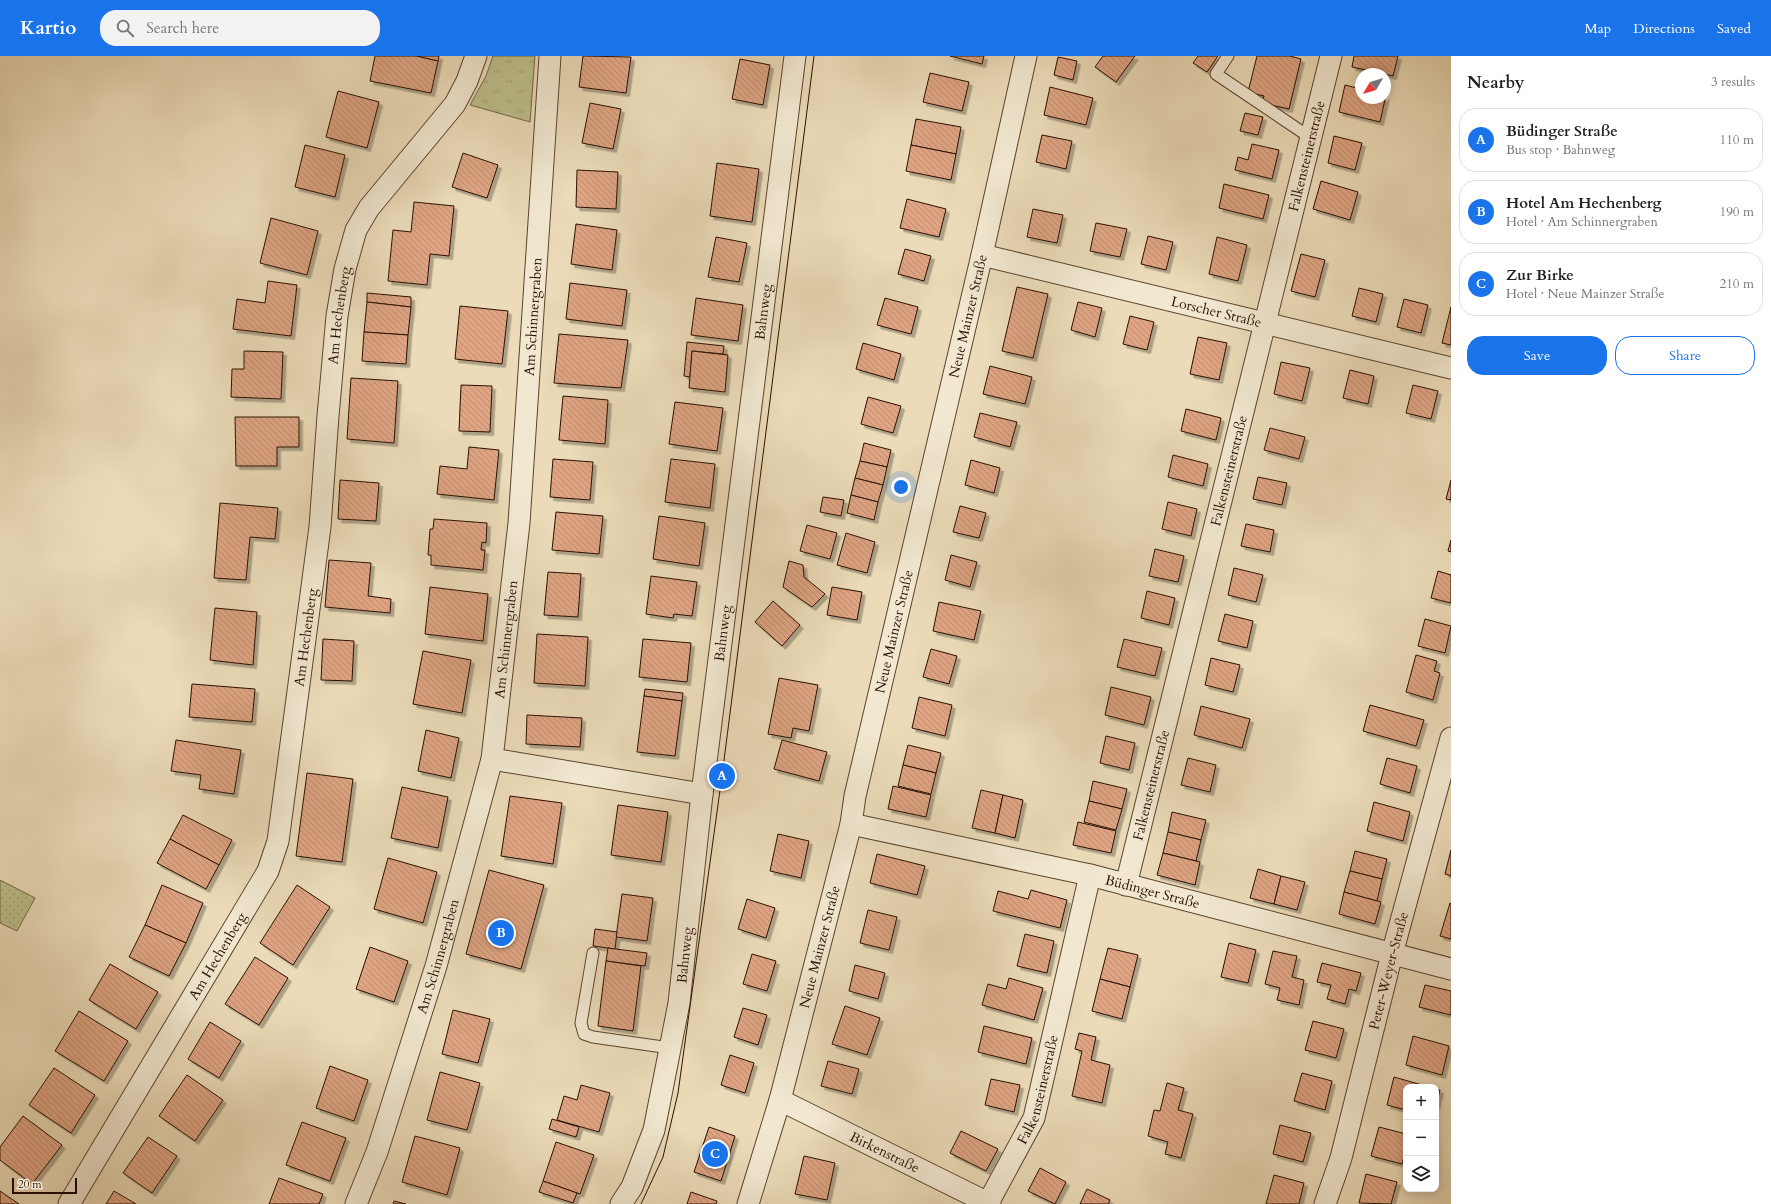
<!DOCTYPE html>
<meta charset="utf-8">
<style>
body{margin:0;font-family:Cardo,serif;background:#f2f2f2;color:#202124}
.controls{position:absolute;right:12px;bottom:12px;display:grid;overflow:hidden;border-radius:8px;box-shadow:0 2px 10px #0003}
.controls button{width:36px;height:36px;display:grid;place-items:center;padding:0;border:0;border-bottom:1px solid #e0e0e0;background:#fff;color:#202124;font:20px sans-serif}
.compass{position:absolute;left:1355px;top:12px;width:36px;height:36px;border-radius:50%;background:#fff;box-shadow:0 2px 10px #0003;rotate:232deg}
.scale{position:absolute;left:12px;bottom:10px;width:65px;box-sizing:border-box;padding-left:4px;border:2px solid #2a1000;border-top:0;font-size:11px;line-height:14px;white-space:nowrap;color:#2a1000;-webkit-text-stroke:3px #f2e8d1;paint-order:stroke}
.you{position:absolute;left:901px;top:431px;width:14px;height:14px;margin:-10px;border:3px solid #fff;border-radius:50%;background:#1a73e8;box-shadow:0 0 0 6px #1a73e833}
.badge{display:grid;place-items:center;width:26px;height:26px;border-radius:50%;background:#1a73e8;color:#fff;font-size:13px;font-weight:700}
.pin{position:absolute;translate:-50% -50%;border:2px solid #fff;box-shadow:0 1px 4px #0006}
.list{margin:0;padding:0;list-style:none}
h2{display:flex;justify-content:space-between;align-items:center;height:52px;margin:0;padding:0 16px;font-size:17px}
h2 small{font-size:13px;font-weight:400;color:#757577}
.list li{display:grid;grid-template-columns:26px 1fr auto;gap:12px;align-items:center;box-sizing:border-box;height:64px;margin:0 8px 8px;padding:0 8px;border:1px solid #e0e0e0;border-radius:16px}
.list b{display:block;font-size:15px;white-space:nowrap}
.list p{margin:0;font-size:13px;white-space:nowrap;color:#757577}
.list em{font-size:13px;font-style:normal;color:#757577}
.actions{display:flex;gap:8px;padding:12px 16px}
.actions a{flex:1;padding:9px 0;border:1px solid #1a73e8;border-radius:16px;text-align:center;font-size:14px;color:#1a73e8}
.actions .main{background:#1a73e8;color:#fff}
.icon{flex:none;width:22px;height:22px;fill:none;stroke:currentColor;stroke-width:2;stroke-linecap:round;stroke-linejoin:round}
.map{position:relative;flex:none;width:1451px;height:1148px;overflow:hidden}
header{display:flex;align-items:center;gap:24px;box-sizing:border-box;height:56px;padding:0 20px;background:#1a73e8;color:#fff}
header strong{font-size:19px}
nav{display:flex;gap:22px;margin-inline-start:auto;font-size:14px}
.search{width:280px;height:36px;background:#f2f2f2;display:flex;align-items:center;gap:10px;box-sizing:border-box;padding:0 14px;border-radius:16px;color:#757577;font-size:15px}
main{display:flex}
aside{flex:1;background:#fff}
.map>svg:first-child{display:block}
.grass{fill:url(#grass-dots);stroke:#736746}
.park{fill:url(#park-tufts);stroke:#736746}
.building{fill:url(#building-back-hatch);stroke:#2a1000;filter:url(#shadow)}
.lines{fill:none;stroke-linecap:round;stroke-linejoin:round}
.lane-casing{stroke:#5a432e;stroke-width:13}
.street-casing{stroke:#5a432e;stroke-width:23}
.lane{stroke:#f2e8d1;stroke-width:11}
.street{stroke:#f2e8d1;stroke-width:21}
.tram{stroke:#2a1000;stroke-width:1}
.labels{text-anchor:middle;dominant-baseline:central;stroke-width:3;stroke-linejoin:round;paint-order:stroke}
.street-label{font-size:14px;fill:#2a1000;stroke:#f2e8d1}
</style>
<header>
<strong>Kartio</strong>
<div class="search"><svg class="icon" aria-label="search" viewBox="0 0 24 24"><circle cx="10" cy="10" r="6"/><path d="M15 15l6 6"/></svg>Search here</div>
<nav><a>Map</a><a>Directions</a><a>Saved</a></nav>
</header>
<main>
<div class="map">
<svg width="1451" height="1148" viewBox="0 0 1451 1148">
<defs>
<pattern id="grass-dots" width="8" height="8" patternUnits="userSpaceOnUse"><rect width="8" height="8" fill="#bcbe8b"/><path d="M2 2h.1M6 6h.1" fill="none" stroke="#a2a276" stroke-width="1.8" stroke-linecap="round"/></pattern>
<pattern id="park-tufts" width="24" height="20" patternUnits="userSpaceOnUse"><rect width="24" height="20" fill="#bcbe8b"/><path d="M3 7l-1-3M5 7V3M7 7l1-3M15 17l-1-3M17 17v-4M19 17l1-3" fill="none" stroke="#a2a276"/></pattern>
<pattern id="building-back-hatch" width="6" height="6" patternUnits="userSpaceOnUse"><rect width="6" height="6" fill="#dea483"/><path d="M-1 5l2 2M0 0l6 6M5-1l2 2" fill="none" stroke="#bf8c6f"/></pattern>
<filter id="shadow"><feDropShadow dx="3.5" dy="3.5" stdDeviation="0" flood-color="#0004"/></filter>
</defs>
<rect width="100%" height="100%" fill="#ebdbb8"/>
<filter id="stains"><feTurbulence type="fractalNoise" baseFrequency=".005" numOctaves="4"/><feColorMatrix values="0 0 0 0 .2 0 0 0 0 .09 0 0 0 0 .02 0 0 0 .5 -.17"/></filter>
<radialGradient id="worn" r=".72"><stop offset=".6" stop-color="#630" stop-opacity="0"/><stop offset="1" stop-color="#630" stop-opacity=".3"/></radialGradient>
<path class="grass" d="M0,824L35,842L17,875L0,867Z"/>
<path class="park" d="M493,0H535L530,66L470,49L486,20Z"/>
<g class="building">
<path d="M375,0H417L438,5L431,37L370,25Z"/>
<path d="M417,0H439L438,5Z"/>
<path d="M583,0L631,1L626,37L579,31Z"/>
<path d="M950,0H984L982,8Z"/>
<path d="M1103,0H1135L1116,26L1095,11Z"/>
<path d="M1198,0H1218L1207,16L1193,7Z"/>
<path d="M1257,0H1290L1301,3L1289,53L1262,47L1264,40L1248,36Z"/>
<path d="M1354,0H1398L1393,20L1352,11Z"/>
<path d="M1058,1L1077,5L1073,24L1054,19Z"/>
<path d="M740,3L770,9L763,49L732,43Z"/>
<path d="M930,17L969,26L962,55L923,46Z"/>
<path d="M1345,29L1361,33V42H1385L1386,39L1380,66L1339,56Z"/>
<path d="M1050,31L1093,42L1086,69L1044,59Z"/>
<path d="M338,35L379,46L367,92L326,81Z"/>
<path d="M590,47L621,53L613,93L582,87Z"/>
<path d="M1245,57L1263,61L1258,79L1240,75Z"/>
<path d="M916,63L961,71L956,98L911,89Z"/>
<path d="M1042,79L1072,85L1066,113L1036,106Z"/>
<path d="M1334,80L1362,87L1355,114L1328,107Z"/>
<path d="M1252,88L1279,94L1272,123L1235,114L1238,101L1248,104Z"/>
<path d="M305,89L345,99L335,141L295,131Z"/>
<path d="M911,89L956,98L951,124L906,115Z"/>
<path d="M463,97L498,109L487,142L452,131Z"/>
<path d="M717,107L759,113L752,166L710,160Z"/>
<path d="M577,114L618,116L616,153L576,151Z"/>
<path d="M1321,125L1358,136L1350,164L1313,153Z"/>
<path d="M1224,128L1269,139L1263,163L1219,152Z"/>
<path d="M907,143L946,153L939,181L900,172Z"/>
<path d="M414,146L454,150L449,200L430,198L427,229L388,225L393,174L411,176Z"/>
<path d="M1033,153L1063,159L1057,187L1027,181Z"/>
<path d="M271,162L318,175L307,219L260,207Z"/>
<path d="M1096,167L1127,173L1120,201L1090,195Z"/>
<path d="M576,168L617,174L612,214L571,208Z"/>
<path d="M1148,180L1173,186L1166,214L1141,208Z"/>
<path d="M716,181L747,187L739,226L708,221Z"/>
<path d="M1217,181L1247,189L1238,225L1209,218Z"/>
<path d="M905,193L931,200L924,225L898,218Z"/>
<path d="M1301,198L1325,204L1315,241L1291,235Z"/>
<path d="M268,225L297,229L291,280L233,273L237,243L265,247Z"/>
<path d="M570,227L627,234L622,270L566,263Z"/>
<path d="M1017,231L1048,238L1033,302L1002,295Z"/>
<path d="M1359,232L1383,238L1376,266L1352,260Z"/>
<path d="M367,237L411,241V251L367,246Z"/>
<path d="M696,242L743,249L738,285L691,279Z"/>
<path d="M885,242L918,251L911,278L877,269Z"/>
<path d="M1404,243L1428,249L1421,277L1397,271Z"/>
<path d="M367,246L411,251L408,279L364,276Z"/>
<path d="M1078,246L1102,252L1095,281L1071,274Z"/>
<path d="M460,250L508,255L502,308L455,303Z"/>
<path d="M1451,251V289L1442,287Z"/>
<path d="M1130,260L1154,266L1147,294L1123,288Z"/>
<path d="M364,276L408,279L406,308L362,305Z"/>
<path d="M559,278L628,284L621,332L554,327Z"/>
<path d="M1198,281L1227,287L1219,324L1190,318Z"/>
<path d="M687,286L724,290L723,298L692,295L690,321L684,320Z"/>
<path d="M863,287L901,298L894,324L856,313Z"/>
<path d="M244,295L283,296L281,343L231,341L232,313H244Z"/>
<path d="M692,295L728,299L725,336L689,332Z"/>
<path d="M1281,306L1310,312L1302,345L1274,338Z"/>
<path d="M990,310L1032,321L1025,348L983,338Z"/>
<path d="M1350,314L1374,320L1368,348L1343,342Z"/>
<path d="M351,322L398,325L394,387L347,383Z"/>
<path d="M461,329L492,330L490,376L459,375Z"/>
<path d="M1413,329L1438,335L1431,363L1406,357Z"/>
<path d="M563,340L608,344L605,388L559,384Z"/>
<path d="M868,341L901,350L893,377L861,368Z"/>
<path d="M675,346L723,352L717,395L669,388Z"/>
<path d="M1186,353L1221,362L1216,384L1181,375Z"/>
<path d="M980,357L1017,366L1010,391L974,381Z"/>
<path d="M235,361H299V391H277V410H236Z"/>
<path d="M1270,372L1305,381L1299,403L1264,394Z"/>
<path d="M864,387L891,394L887,411L860,405Z"/>
<path d="M469,391L499,394L494,444L437,438L440,410L467,413Z"/>
<path d="M1173,399L1208,408L1203,430L1168,421Z"/>
<path d="M553,403L593,406L590,444L550,441Z"/>
<path d="M671,403L715,408L710,452L665,446Z"/>
<path d="M971,404L1000,412L994,437L965,429Z"/>
<path d="M860,405L887,411L883,429L855,422Z"/>
<path d="M1258,421L1287,427L1282,449L1253,443Z"/>
<path d="M855,422L883,429L878,446L851,439Z"/>
<path d="M340,424L379,427L376,465L338,463Z"/>
<path d="M1451,424V444L1446,443Z"/>
<path d="M851,439L878,446L874,464L847,457Z"/>
<path d="M823,441L844,444L841,460L820,456Z"/>
<path d="M1168,446L1197,453L1191,480L1162,473Z"/>
<path d="M220,447L278,452L275,483L250,481L246,524L214,522Z"/>
<path d="M960,450L986,457L979,482L953,476Z"/>
<path d="M556,456L603,460L599,498L552,494Z"/>
<path d="M659,460L705,467L699,510L653,503Z"/>
<path d="M434,463L487,467L486,487L482,486L481,494H485L483,514L431,509V499H428L430,473H433Z"/>
<path d="M1246,468L1274,474L1270,496L1241,490Z"/>
<path d="M807,469L837,477L830,503L800,495Z"/>
<path d="M846,477L875,486L867,517L837,509Z"/>
<path d="M1451,484V496L1448,495Z"/>
<path d="M1155,493L1184,500L1178,526L1149,520Z"/>
<path d="M951,499L977,506L970,531L945,524Z"/>
<path d="M329,504L371,507L368,540L391,543L390,557L325,551Z"/>
<path d="M789,505L803,509L804,521L825,538L812,551L783,531Z"/>
<path d="M1234,512L1263,519L1256,546L1228,539Z"/>
<path d="M1438,515L1451,519V547L1431,542Z"/>
<path d="M548,516L581,518L578,561L544,559Z"/>
<path d="M651,520L697,526L692,560L674,558L673,562L646,558Z"/>
<path d="M430,531L488,538L483,585L425,578Z"/>
<path d="M832,531L862,536L857,564L827,559Z"/>
<path d="M1147,535L1175,542L1169,569L1141,562Z"/>
<path d="M773,545L800,569L782,590L755,566Z"/>
<path d="M939,546L981,555L974,584L933,575Z"/>
<path d="M215,552L257,556L253,609L210,604Z"/>
<path d="M1225,558L1253,565L1247,592L1218,585Z"/>
<path d="M1425,563L1451,570L1445,597L1418,590Z"/>
<path d="M537,578L588,581L585,630L534,627Z"/>
<path d="M323,583L354,585L352,625L321,624Z"/>
<path d="M643,583L691,587L687,626L639,621Z"/>
<path d="M1124,583L1162,592L1155,620L1117,611Z"/>
<path d="M931,593L957,600L949,628L923,621Z"/>
<path d="M423,595L471,604L462,657L413,648Z"/>
<path d="M1416,599L1437,605L1434,615L1440,617L1433,644L1406,636Z"/>
<path d="M1211,602L1240,609L1233,636L1205,629Z"/>
<path d="M779,622L818,629L809,675L793,672L791,682L768,678Z"/>
<path d="M192,628L255,633L252,666L189,661Z"/>
<path d="M1111,631L1151,641L1144,669L1105,659Z"/>
<path d="M645,633L683,637L682,645L644,640Z"/>
<path d="M644,640L682,645L675,700L637,696Z"/>
<path d="M919,641L952,649L945,680L912,672Z"/>
<path d="M1370,649L1424,664L1416,690L1363,675Z"/>
<path d="M1201,650L1250,663L1242,692L1194,679Z"/>
<path d="M527,659L582,662L580,691L526,688Z"/>
<path d="M426,674L459,682L451,722L418,715Z"/>
<path d="M1106,680L1135,687L1129,714L1100,707Z"/>
<path d="M176,684L241,694L234,738L199,733L201,719L171,715Z"/>
<path d="M782,684L827,696L819,725L774,713Z"/>
<path d="M908,689L941,697L936,717L903,709Z"/>
<path d="M1188,702L1216,709L1210,736L1181,729Z"/>
<path d="M1387,702L1417,710L1410,737L1380,728Z"/>
<path d="M903,709L936,717L931,738L898,730Z"/>
<path d="M307,717L353,723L342,806L296,800Z"/>
<path d="M1093,725L1127,733L1122,753L1089,745Z"/>
<path d="M893,730L931,739L926,761L888,753Z"/>
<path d="M402,731L448,741L438,792L391,782Z"/>
<path d="M981,734L1003,739L995,777L972,772Z"/>
<path d="M1003,739L1023,744L1015,782L995,777Z"/>
<path d="M510,740L562,747L553,808L501,800Z"/>
<path d="M1089,745L1122,753L1116,774L1084,766Z"/>
<path d="M1374,746L1410,756L1403,785L1367,775Z"/>
<path d="M618,749L668,756L661,806L611,799Z"/>
<path d="M1172,756L1206,764L1201,784L1168,776Z"/>
<path d="M183,759L232,784L219,809L170,783Z"/>
<path d="M1078,766L1116,775L1111,797L1073,789Z"/>
<path d="M1168,776L1201,784L1196,805L1163,797Z"/>
<path d="M778,778L809,785L801,822L770,815Z"/>
<path d="M170,783L219,809L206,833L157,807Z"/>
<path d="M1451,794V820L1445,818Z"/>
<path d="M1355,795L1387,803L1382,823L1350,815Z"/>
<path d="M1163,797L1200,806L1195,829L1157,819Z"/>
<path d="M877,798L925,810L917,839L870,827Z"/>
<path d="M388,802L437,816L423,867L374,853Z"/>
<path d="M1258,813L1281,820L1274,848L1250,842Z"/>
<path d="M489,814L544,829L521,913L466,898Z"/>
<path d="M1350,815L1382,823L1377,845L1344,836Z"/>
<path d="M1281,820L1305,826L1297,854L1274,848Z"/>
<path d="M162,829L203,847L186,887L145,869Z"/>
<path d="M297,829L330,851L293,909L260,887Z"/>
<path d="M1031,834L1067,844L1060,872L993,855L998,835L1028,843Z"/>
<path d="M1344,836L1381,846L1375,868L1339,858Z"/>
<path d="M622,838L653,842L647,885L616,881Z"/>
<path d="M747,843L775,852L766,882L738,873Z"/>
<path d="M1450,847L1451,848V883L1440,880Z"/>
<path d="M868,854L897,861L889,894L860,887Z"/>
<path d="M145,869L186,887L169,920L129,901Z"/>
<path d="M595,873L617,876L615,893L593,890Z"/>
<path d="M1025,878L1054,885L1047,917L1017,910Z"/>
<path d="M1229,887L1256,894L1248,927L1221,921Z"/>
<path d="M370,891L408,905L394,946L356,933Z"/>
<path d="M608,892L647,897L645,910L606,905Z"/>
<path d="M1108,892L1138,899L1130,931L1100,923Z"/>
<path d="M1273,895L1297,900L1292,921L1304,924L1299,949L1277,944L1280,932L1265,928Z"/>
<path d="M752,898L776,905L767,935L743,928Z"/>
<path d="M255,901L288,922L259,969L225,948Z"/>
<path d="M606,905L641,910L633,975L598,970Z"/>
<path d="M1322,907L1361,917L1356,935L1349,933L1345,948L1327,943L1331,929L1317,926Z"/>
<path d="M110,908L158,936L136,973L89,944Z"/>
<path d="M855,909L885,917L878,943L849,935Z"/>
<path d="M1009,922L1043,932L1034,964L982,949L988,928L1006,933Z"/>
<path d="M1100,923L1130,931L1122,963L1092,955Z"/>
<path d="M1425,929L1451,935V959L1419,951Z"/>
<path d="M845,950L880,962L867,999L832,988Z"/>
<path d="M743,952L767,959L758,989L734,981Z"/>
<path d="M453,954L490,963L478,1007L442,998Z"/>
<path d="M79,955L128,985L104,1025L55,995Z"/>
<path d="M1313,965L1344,973L1336,1002L1305,994Z"/>
<path d="M210,966L241,985L219,1022L188,1003Z"/>
<path d="M984,970L1032,982L1026,1008L978,996Z"/>
<path d="M1079,977L1096,981L1091,1004L1110,1009L1102,1047L1072,1040L1082,995L1075,993Z"/>
<path d="M1413,980L1449,990L1442,1019L1406,1009Z"/>
<path d="M730,999L754,1007L745,1037L721,1029Z"/>
<path d="M828,1005L859,1013L852,1038L821,1030Z"/>
<path d="M330,1010L368,1024L354,1065L316,1052Z"/>
<path d="M54,1012L95,1039L71,1077L29,1049Z"/>
<path d="M440,1016L480,1027L467,1074L427,1064Z"/>
<path d="M1302,1017L1332,1025L1325,1054L1294,1045Z"/>
<path d="M187,1019L223,1044L195,1085L159,1060Z"/>
<path d="M1394,1021L1429,1031H1406V1054L1387,1049Z"/>
<path d="M991,1023L1020,1029L1014,1056L985,1049Z"/>
<path d="M1167,1027L1184,1032L1178,1054L1193,1058L1181,1102L1165,1098L1168,1086L1148,1080L1154,1054L1160,1055Z"/>
<path d="M581,1029L610,1037L599,1076L557,1064L564,1040L577,1044Z"/>
<path d="M1436,1033L1440,1034L1436,1050Z"/>
<path d="M23,1060L62,1089L32,1128L0,1104V1091Z"/>
<path d="M552,1063L579,1071L576,1081L549,1073Z"/>
<path d="M302,1066L346,1082L330,1125L286,1109Z"/>
<path d="M1280,1069L1311,1077L1303,1106L1273,1098Z"/>
<path d="M709,1071L735,1080L721,1125L694,1116Z"/>
<path d="M1379,1071L1406,1078V1093L1402,1108L1371,1100Z"/>
<path d="M961,1075L998,1093L986,1115L950,1097Z"/>
<path d="M415,1080L460,1092L447,1139L402,1126Z"/>
<path d="M148,1081L177,1100L152,1137L123,1117Z"/>
<path d="M556,1086L594,1099L580,1138L543,1125Z"/>
<path d="M804,1100L835,1107L827,1144L795,1138Z"/>
<path d="M1040,1112L1066,1126L1055,1148L1028,1135Z"/>
<path d="M1366,1118L1397,1126L1391,1148L1359,1147Z"/>
<path d="M1274,1119L1304,1127L1299,1148H1266Z"/>
<path d="M279,1122L323,1138L319,1148H269Z"/>
<path d="M543,1125L577,1137L573,1147L539,1136Z"/>
<path d="M1087,1133L1110,1144L1108,1148H1080Z"/>
<path d="M0,1135L19,1148H0Z"/>
<path d="M114,1135L136,1148H106Z"/>
<path d="M691,1136L717,1145L716,1148H687Z"/>
<path d="M394,1145L406,1148H393Z"/>
</g>
<g class="lines">
<defs>
<g id="lane">
<path d="M1228,0L1216,18L1311,82"/>
<path d="M593,897L581,967L584,978L593,981L670,992"/>
</g>
<g id="street">
<path id="s1" d="M982,199L1451,312"/>
<path d="M492,703L702,738"/>
<path id="s2" d="M851,768L1090,819L1451,913"/>
<path id="s3" d="M1126,829L1331,0"/>
<path id="s4" d="M780,1044L990,1148"/>
<path id="s5" d="M988,1147L1034,1062L1090,819"/>
<path id="s6" d="M69,1148L268,815L278,785L320,471L328,360L337,260L345,213L356,174L369,152L455,48L467,25L476,0"/>
<path id="s7" d="M356,1148L377,1096L436,910L492,703L519,467L550,0"/>
<path id="s8" d="M621,1148L632,1131L654,1074L679,947L702,738L795,0"/>
<path id="s9" d="M748,1148L780,1044L851,768L855,740L982,199L1026,0"/>
<path id="s10" d="M1325,1148L1341,1102L1392,898L1451,682"/>
</g>
</defs>
<use href="#lane" class="lane-casing"/>
<use href="#street" class="street-casing"/>
<use href="#lane" class="lane"/>
<use href="#street" class="street"/>
<path class="tram" d="M641,1148L663,1101L678,1037L722,720L814,0"/>
</g>
<g class="labels">
<g class="street-label">
<text stroke="none"><textPath href="#s3" startOffset="751">Falkensteinerstraße</textPath></text>
<text stroke="none"><textPath href="#s1" startOffset="241">Lorscher Straße</textPath></text>
<text stroke="none"><textPath href="#s8" startOffset="907">Bahnweg</textPath></text>
<text stroke="none"><textPath href="#s6" startOffset="949">Am Hechenberg</textPath></text>
<text stroke="none"><textPath href="#s9" startOffset="915">Neue Mainzer Straße</textPath></text>
<text stroke="none"><textPath href="#s7" startOffset="910">Am Schinnergraben</textPath></text>
<text stroke="none"><textPath href="#s3" startOffset="427">Falkensteinerstraße</textPath></text>
<text stroke="none"><textPath href="#s9" startOffset="591">Neue Mainzer Straße</textPath></text>
<text stroke="none"><textPath href="#s8" startOffset="583">Bahnweg</textPath></text>
<text stroke="none"><textPath href="#s6" startOffset="625">Am Hechenberg</textPath></text>
<text stroke="none"><textPath href="#s7" startOffset="586">Am Schinnergraben</textPath></text>
<text stroke="none"><textPath href="#s3" startOffset="103">Falkensteinerstraße</textPath></text>
<text stroke="none"><textPath href="#s2" startOffset="309">Büdinger Straße</textPath></text>
<text stroke="none"><textPath href="#s9" startOffset="267">Neue Mainzer Straße</textPath></text>
<text stroke="none"><textPath href="#s6" startOffset="289">Am Hechenberg</textPath></text>
<text stroke="none"><textPath href="#s7" startOffset="261">Am Schinnergraben</textPath></text>
<text stroke="none"><textPath href="#s8" startOffset="259">Bahnweg</textPath></text>
<text stroke="none"><textPath href="#s10" startOffset="242">Peter-Weyer-Straße</textPath></text>
<text stroke="none"><textPath href="#s5" startOffset="125">Falkensteinerstraße</textPath></text>
<text stroke="none"><textPath href="#s4" startOffset="117">Birkenstraße</textPath></text>
</g>
</g>
<rect width="100%" height="100%" filter="url(#stains)"/>
<rect width="100%" height="100%" fill="url(#worn)"/>
</svg>
<div class="controls">
<button>+</button>
<button>−</button>
<button><svg class="icon" aria-label="layers" viewBox="0 0 24 24"><path d="M12 4l9 5-9 5-9-5zM3 14l9 5 9-5"/></svg></button>
</div>
<svg class="compass" viewBox="-18 -18 36 36"><path d="M0-13l5 13h-10z" fill="#e53935"/><path d="M0 13l5-13h-10z" fill="#757577"/></svg>
<div class="scale">20 m</div>
<div class="you"></div>
<div class="pin badge" style="left:722px;top:720px">A</div>
<div class="pin badge" style="left:501px;top:877px">B</div>
<div class="pin badge" style="left:715px;top:1098px">C</div>
</div>
<aside>
<h2>Nearby<small>3 results</small></h2>
<ul class="list">
<li><span class="badge">A</span><div><b>Büdinger Straße</b><p>Bus stop · Bahnweg</p></div><em>110 m</em></li>
<li><span class="badge">B</span><div><b>Hotel Am Hechenberg</b><p>Hotel · Am Schinnergraben</p></div><em>190 m</em></li>
<li><span class="badge">C</span><div><b>Zur Birke</b><p>Hotel · Neue Mainzer Straße</p></div><em>210 m</em></li>
</ul>
<div class="actions"><a class="main">Save</a><a>Share</a></div>
</aside>
</main>
